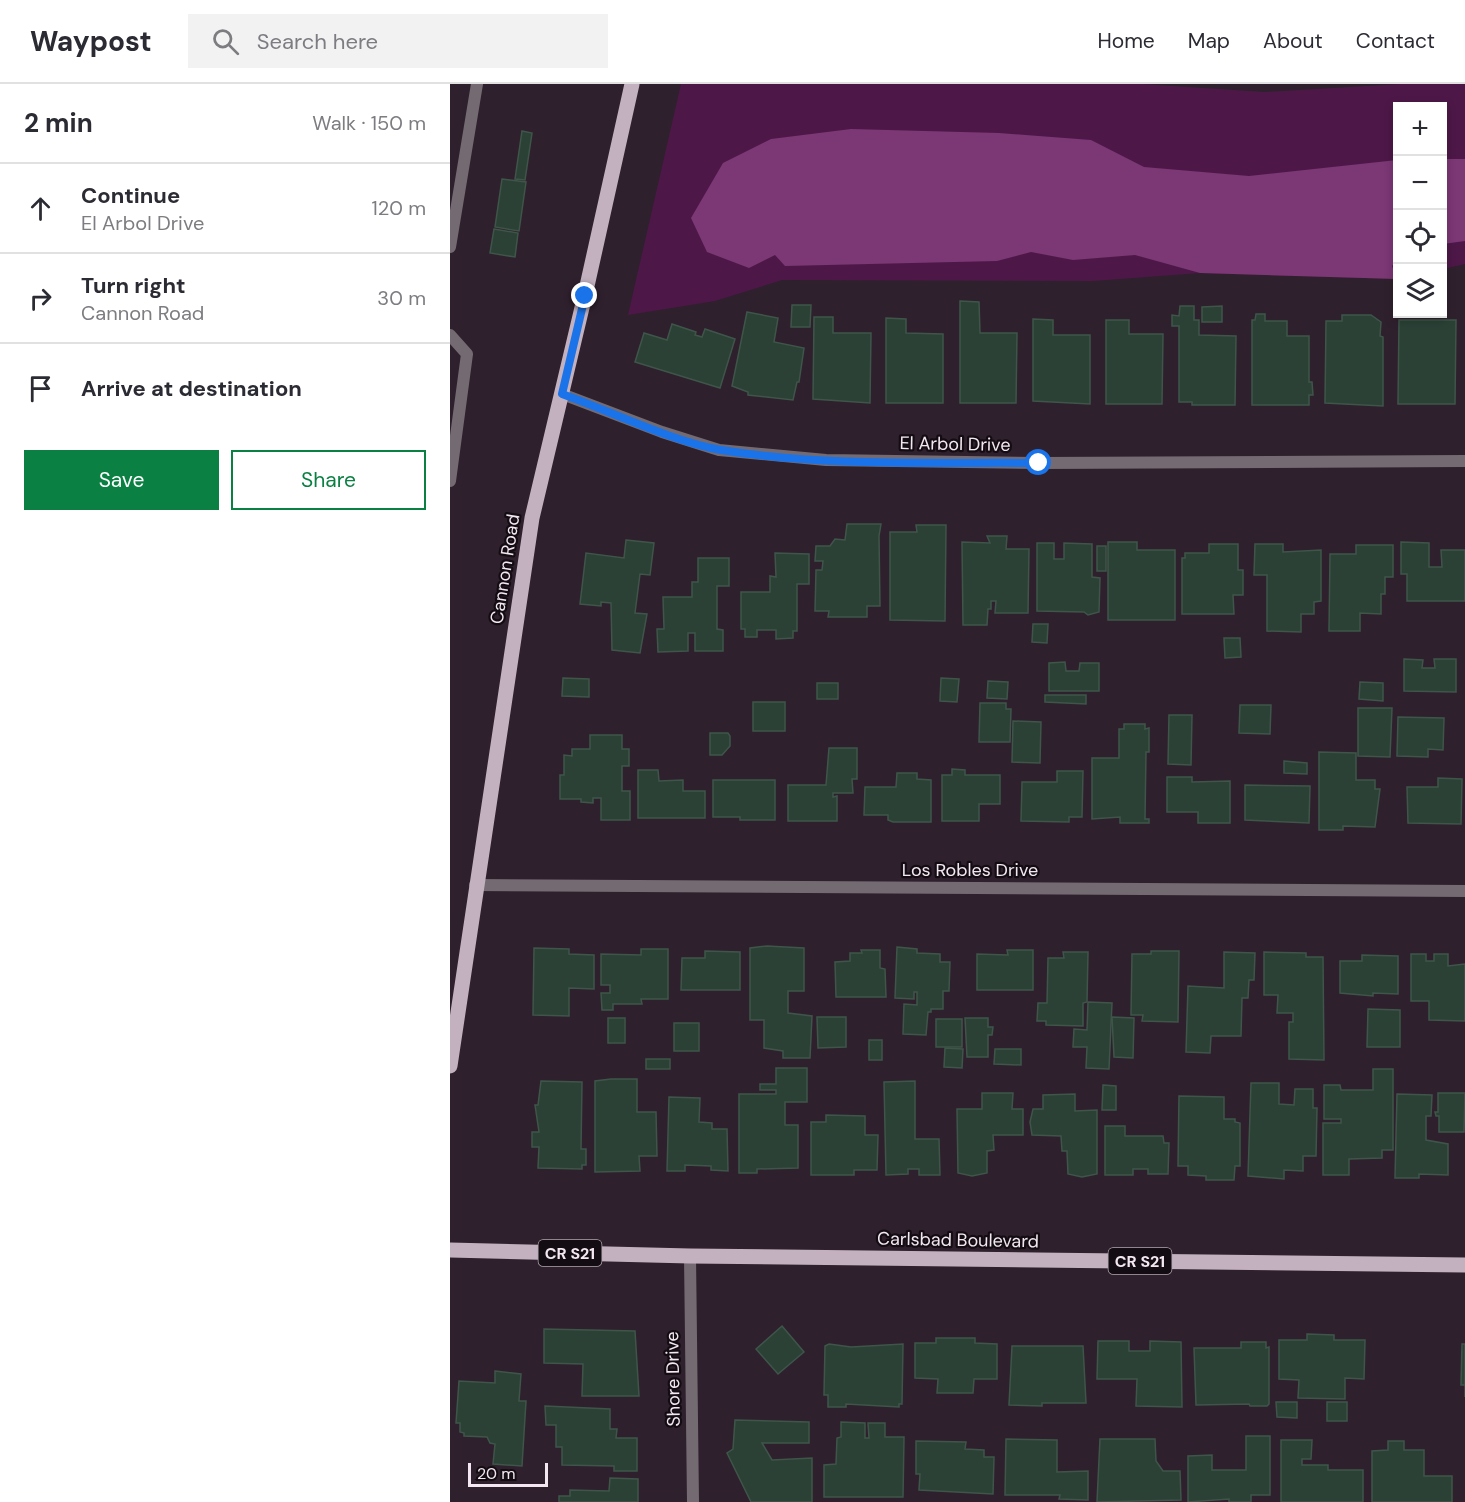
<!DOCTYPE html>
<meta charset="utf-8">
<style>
body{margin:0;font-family:"DM Sans",sans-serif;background:#f2f2f3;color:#2b2b33}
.controls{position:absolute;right:18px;top:18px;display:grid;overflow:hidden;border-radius:0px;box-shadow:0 3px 9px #0003}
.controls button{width:54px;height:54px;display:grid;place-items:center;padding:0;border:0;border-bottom:2px solid #e1e1e2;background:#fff;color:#2b2b33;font:30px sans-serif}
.scale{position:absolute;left:18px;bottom:15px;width:80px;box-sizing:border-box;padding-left:6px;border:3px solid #f3e8f1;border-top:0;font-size:16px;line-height:21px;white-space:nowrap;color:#f3e8f1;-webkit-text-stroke:4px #130c12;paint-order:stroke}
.stop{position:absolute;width:18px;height:18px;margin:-14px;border:4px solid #1a73e8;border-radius:50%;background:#fff}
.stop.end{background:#1a73e8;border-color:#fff;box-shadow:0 2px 6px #0008}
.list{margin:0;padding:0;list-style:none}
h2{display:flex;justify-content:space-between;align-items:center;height:78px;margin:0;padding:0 24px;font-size:26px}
h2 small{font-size:20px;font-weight:400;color:#7c7c81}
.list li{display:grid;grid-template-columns:39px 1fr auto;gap:18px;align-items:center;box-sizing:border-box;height:90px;padding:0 24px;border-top:2px solid #e1e1e2}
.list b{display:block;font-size:22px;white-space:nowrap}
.list p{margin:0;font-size:20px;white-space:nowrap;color:#7c7c81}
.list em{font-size:20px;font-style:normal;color:#7c7c81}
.actions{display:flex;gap:12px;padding:18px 24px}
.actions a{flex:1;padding:14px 0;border:2px solid #0b8043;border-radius:0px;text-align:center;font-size:21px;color:#0b8043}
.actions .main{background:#0b8043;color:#fff}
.icon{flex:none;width:33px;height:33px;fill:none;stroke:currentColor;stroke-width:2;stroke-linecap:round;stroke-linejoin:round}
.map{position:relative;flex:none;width:1015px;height:1418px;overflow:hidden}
header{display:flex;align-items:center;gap:36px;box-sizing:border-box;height:84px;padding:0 30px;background:#fff;border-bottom:2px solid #e1e1e2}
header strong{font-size:28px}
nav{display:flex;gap:33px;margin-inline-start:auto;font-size:21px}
.search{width:420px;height:54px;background:#f2f2f3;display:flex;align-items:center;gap:15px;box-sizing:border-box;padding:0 21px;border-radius:0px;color:#7c7c81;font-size:22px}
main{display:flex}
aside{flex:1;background:#fff}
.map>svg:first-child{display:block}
.green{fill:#4d1848}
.water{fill:#7c3775}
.building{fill:#2b4136;stroke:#3f554a;stroke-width:1.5}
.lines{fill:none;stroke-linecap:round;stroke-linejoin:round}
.service{stroke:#746b72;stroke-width:12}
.minor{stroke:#746b72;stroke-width:12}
.primary{stroke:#c3b1c0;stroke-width:15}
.route{stroke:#1a73e8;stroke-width:8}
.labels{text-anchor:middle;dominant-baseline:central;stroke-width:4.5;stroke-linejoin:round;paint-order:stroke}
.shield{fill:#130c12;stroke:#b0a6ae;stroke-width:1.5}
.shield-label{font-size:16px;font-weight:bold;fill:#f3e8f1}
.street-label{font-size:18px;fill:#f3e8f1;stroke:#130c12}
</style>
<header>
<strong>Waypost</strong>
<div class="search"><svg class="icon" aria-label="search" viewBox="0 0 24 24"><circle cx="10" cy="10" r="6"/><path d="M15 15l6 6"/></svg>Search here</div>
<nav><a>Home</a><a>Map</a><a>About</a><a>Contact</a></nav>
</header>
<main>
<aside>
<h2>2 min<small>Walk · 150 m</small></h2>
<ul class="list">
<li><svg class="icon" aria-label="ahead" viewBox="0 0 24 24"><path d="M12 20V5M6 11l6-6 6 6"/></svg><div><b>Continue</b><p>El Arbol Drive</p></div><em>120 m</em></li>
<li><svg class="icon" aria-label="right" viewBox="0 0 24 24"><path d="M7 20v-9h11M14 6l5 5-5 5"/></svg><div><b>Turn right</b><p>Cannon Road</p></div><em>30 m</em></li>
<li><svg class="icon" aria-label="arrive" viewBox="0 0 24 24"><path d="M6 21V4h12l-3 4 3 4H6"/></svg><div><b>Arrive at destination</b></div></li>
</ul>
<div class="actions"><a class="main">Save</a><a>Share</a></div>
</aside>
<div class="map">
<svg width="1015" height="1418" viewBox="0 0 1015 1418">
<rect width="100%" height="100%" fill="#2f202d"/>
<path class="green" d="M231,0H692L815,8L951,0H1015V180L993,185L992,22H948L947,195L750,189L643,197L332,196L265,217L178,231Z"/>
<g class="water">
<path d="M401,45L549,49L641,56L694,83L799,92L947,76L948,175L942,182L947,195L750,189L685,171L623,176L581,168L547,177L335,182L325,171L299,184L257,168L241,134L273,79L321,55Z"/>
<path d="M992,75H1015V157L993,160Z"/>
</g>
<g class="building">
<path d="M72,47L82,49L75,96L65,95Z"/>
<path d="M52,95L76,98L69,147L45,143Z"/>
<path d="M44,145L68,149L65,173L40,169Z"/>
<path d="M510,217L529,218L530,249H567L566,319H510Z"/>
<path d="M342,221H361L360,243H341Z"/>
<path d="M730,222H744V236H749V251L786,252L785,321H742V318H729V242H722V231L729,232Z"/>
<path d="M772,222V238H752V223Z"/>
<path d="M297,228L328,234L324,258L354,264L349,298H347L343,316L298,311V308L282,302Z"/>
<path d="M806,230H815V237H837V252H859V298H862L863,311H859V321H802V236H805Z"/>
<path d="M892,231H921L931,238L930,252L933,253V322L875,319L876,237H892Z"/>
<path d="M364,233H383V249H421L420,319L363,315Z"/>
<path d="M436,234L456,235V249L493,250V319H436Z"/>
<path d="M583,235L603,236V251H640V320L583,317Z"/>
<path d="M656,236H679V250H713L712,320H656Z"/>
<path d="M949,236H1006L1005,320H948Z"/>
<path d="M222,240L246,248L245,251L252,253L255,245L285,255L270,304L185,278L194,249L217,256Z"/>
<path d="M397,440H431L429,452L430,522H417V533H378L379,527H365L366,486H372L373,477H365L366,462H380L385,455L395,456Z"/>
<path d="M466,441H496L495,537L440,536V448H467Z"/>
<path d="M537,452H557L556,465H579L578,529H545L546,517H541V525H538L537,541H513L512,458L540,459Z"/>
<path d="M176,456L204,459L200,491L190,490L185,529L197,530L190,569L162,566L161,519L151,518V522L130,520L136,469L174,474Z"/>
<path d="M658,458H687V466H725V536H658Z"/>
<path d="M951,458L979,459V483H992L991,466H1015V517H957V490H951Z"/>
<path d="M587,459H604V475H614V459L642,460V493L650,494L649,528L638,531L634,528L587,527Z"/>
<path d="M759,460H788V486H793V511H783L784,530H732V474H735V469H759Z"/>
<path d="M805,460H833V468L871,466V517L864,518V530H851V548L817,547V491H804Z"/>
<path d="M906,461H943V493H935V510H931V530L910,529V547H879L880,470H906Z"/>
<rect x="647" y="462" width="9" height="25"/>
<path d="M325,469L359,470V500H347V547H343V554L326,555V546H307V553H295V545H291V508H320V492L326,493Z"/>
<path d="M248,474H279V502H267V545L273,546V567H245V549H238V567L208,568L207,545H214L213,513H242V498H248Z"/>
<path d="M583,540H598L597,559L582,558Z"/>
<path d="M774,554H790L791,573L775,574Z"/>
<path d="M954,575L973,576L972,584H985L984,575H1006V608L954,607Z"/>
<path d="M615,578L616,587H629L630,579H649V607H599V579Z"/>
<path d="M113,594L139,595V613L112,612Z"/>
<path d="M491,594L509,595L507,618L490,617Z"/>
<path d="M538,597L558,598L557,615L537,614Z"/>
<path d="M910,598L933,599V617L909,615Z"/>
<rect x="367" y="599" width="21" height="16"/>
<path d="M595,611H636V620L595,618Z"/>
<rect x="303" y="618" width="32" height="29"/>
<path d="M530,619H556V625H561L560,658H529Z"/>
<path d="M790,621H821L820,650L789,649Z"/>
<path d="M908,624H942L940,673L908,672Z"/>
<path d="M719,631H742L741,681L718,680Z"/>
<path d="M948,633L994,634L993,666L978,665V673L947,672Z"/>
<path d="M563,637L591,638L590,679L562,678Z"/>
<path d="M674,640H695V645L699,644V668H696L695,735H699V739H670V733L642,735V674H669V645H674Z"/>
<path d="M260,649H278L280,652V662L272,671H260Z"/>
<path d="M140,651H172V665H179V682H172V707H180V736H151V714H143V719L131,718V715H110V691H114V671L122,672V665H140Z"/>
<path d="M379,664H407V695H402L403,709H383V713L387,712V737H338V701H376Z"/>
<path d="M869,668L906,669V696H925V705H930L925,743L893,742V746H869Z"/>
<path d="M834,677L857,679V690L834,689Z"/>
<path d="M502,685L515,686V691H550V720H529V737H492V691H502Z"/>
<path d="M188,686H208L209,697L233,696V707H255V734H188Z"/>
<path d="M607,687H633L632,733H619V738L571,737L572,698H607Z"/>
<path d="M447,689H467V695L481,696V738H443L438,736V731H414L415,703H446Z"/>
<path d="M717,693H742V698L780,697V739H748V728H717Z"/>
<path d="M988,694L1012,695L1011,740L958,739L957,703H988Z"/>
<path d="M263,696H325V736H290V733H263Z"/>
<path d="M795,701L860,702L859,739L795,736Z"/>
<path d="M317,862L354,864V907H338V929L362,932L360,974H333V967L314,964V936H300V864Z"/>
<path d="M447,863L467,865V869L490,870V878H500L499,907H493V925H481V928H478L476,951L453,950L454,920L467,921V908H464V915L445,914Z"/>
<path d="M84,864L119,865V870L144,871V905L119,904V932L83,931Z"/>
<path d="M191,865H218V915H191L192,920H163V926H152L151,909H160V901H151V870L191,871Z"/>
<path d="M411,866H430V884L435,885L436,913H386L385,878L400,877V869H412Z"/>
<path d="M557,866H583V906H527V870L558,871Z"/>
<path d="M255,867L290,868V906H231L232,874H255Z"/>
<path d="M701,867H729L728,938L692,937L693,931H681L682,870H701Z"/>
<path d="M613,868H638L637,918L633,919V942L596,941V937H587L588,919H597L598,874H614Z"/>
<path d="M774,868L805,869L804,896H799L798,914H792L791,952H761L760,969L736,968L738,902L774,904Z"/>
<path d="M814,868L856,869V873H873L874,976L839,975V938H843V929H827L828,911H814Z"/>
<path d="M961,870H976V877H984V870H998V882L1015,880V937L979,936V917H961Z"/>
<path d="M912,871L948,872V910L923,909V912L890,909V877H912Z"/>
<path d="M638,918L662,919L659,985L636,984L637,963H623L624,945L637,946Z"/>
<path d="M918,925L950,926V963H917Z"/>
<path d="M367,933H396V963L368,964Z"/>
<path d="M662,933L684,934L683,974L664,973Z"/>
<rect x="158" y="934" width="17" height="25"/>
<path d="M515,934H538V943H543L542,951H538V973H517Z"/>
<rect x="486" y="935" width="26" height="28"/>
<rect x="224" y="939" width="25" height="28"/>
<rect x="419" y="956" width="13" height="20"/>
<path d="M495,964L513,965L512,984L494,983Z"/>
<path d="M545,965H571V981L544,980Z"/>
<rect x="196" y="975" width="24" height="10"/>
<path d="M326,984H357V1018H335V1041H348V1084L307,1085V1089H289V1010H326V1006H310V1000H326Z"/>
<path d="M923,985H943V1066H932V1074L899,1075V1091H873V1039H891V1035H874V1001H890L891,1006H923Z"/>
<path d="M161,995H187V1028H206L207,1072H189L190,1087L145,1088V997Z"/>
<path d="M91,997L132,998L131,1065H136V1081H132V1085L88,1084L89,1063H82V1048H89L85,1021H88Z"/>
<path d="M465,997V1055H489L490,1091H469V1085H458V1090L436,1091L434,998Z"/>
<path d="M801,999H829V1020L844,1021L845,1005H863V1024H867L866,1072H853V1087L834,1086V1095L798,1092Z"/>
<path d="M653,1001L666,1002V1026H652Z"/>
<path d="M532,1009H563L562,1025H573V1051H543L544,1066L537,1067V1089L522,1092L508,1089L507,1025H532Z"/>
<path d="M988,1009H1015L1014,1048H989V1032H986L985,1028H988Z"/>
<path d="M625,1010V1027L647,1026V1090L632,1093L618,1090L617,1067H612L611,1052L582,1051L580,1038L583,1025H593V1011Z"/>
<path d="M947,1010L982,1011L981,1032H976V1056L998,1060V1091L969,1090V1094H945Z"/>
<path d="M729,1012L774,1013V1035H785V1038L790,1039V1082H785L784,1096H756V1092L738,1091V1082H728Z"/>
<path d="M219,1013L250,1014L249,1038L262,1039V1045H277L278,1087L261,1086V1082L235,1081V1087H217Z"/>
<path d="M376,1031L415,1032V1051H428L427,1086H404V1091H361V1038H376Z"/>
<path d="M655,1042H675V1052H713L714,1059H719L718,1090H698V1085H683V1091H655Z"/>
<path d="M332,1242L354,1268L328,1290L306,1265Z"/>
<path d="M94,1245L185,1247L189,1312H132L133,1280L94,1279Z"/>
<path d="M857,1250L884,1251V1256H915L914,1295L895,1294V1315L848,1314L849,1296L829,1295V1256H857Z"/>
<path d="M486,1254H525V1259L547,1260V1295H524L523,1309H487L488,1295L465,1294V1259H486Z"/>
<path d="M648,1257H679V1267H700V1257L731,1258L732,1323L686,1322L687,1295H647Z"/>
<path d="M791,1258H816V1264L819,1263V1320L817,1322H800L799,1320L746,1321L744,1264H791Z"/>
<path d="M379,1260L401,1263L453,1260L452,1320H449V1323L396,1320V1323H378V1311H374L375,1262Z"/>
<path d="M1012,1260H1015V1313V1301H1011Z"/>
<path d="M562,1262H633L636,1319H592V1322L559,1321Z"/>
<path d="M45,1287L71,1290L69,1317H76L72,1382L43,1380L45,1360L40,1359L37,1353L14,1352V1349L10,1348V1339H6L9,1297L45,1299Z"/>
<path d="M826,1318H847V1334L827,1333Z"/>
<rect x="877" y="1318" width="20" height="19"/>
<path d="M95,1322L160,1325V1345H167L166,1354H187V1387H164V1382L112,1381V1363H106V1341H96Z"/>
<path d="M285,1336L359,1338V1359H312L322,1376L362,1374V1418H301L277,1369L283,1365Z"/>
<path d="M391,1338L415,1339V1354H419L418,1339H435V1353H454L453,1413H374V1381L386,1380L387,1354L391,1353Z"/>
<path d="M796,1352H820V1411H801V1418H779V1415L738,1418V1372L762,1371V1386H796Z"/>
<path d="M556,1355L607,1356V1388L638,1387V1416L609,1415L610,1411H555Z"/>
<path d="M650,1355H705L706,1377L713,1387H730L731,1416L647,1418Z"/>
<path d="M831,1356H862L861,1375H852V1381H878V1386H913V1418H831Z"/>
<path d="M466,1357L516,1358L515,1365L534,1366V1373H544L543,1410L469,1406L470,1390H466Z"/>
<path d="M938,1357H954V1366H974V1392H1002V1418H922V1367L938,1366Z"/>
<path d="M160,1394L188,1395V1418H109V1412H120V1406L159,1407Z"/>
</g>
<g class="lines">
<g class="service">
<path d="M0,163L27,0"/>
<path d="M0,251L17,270L0,397"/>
</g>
<g class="minor">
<path d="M112,310L212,348L269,366L376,376L589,379L1015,377"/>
<path d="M25,801L1015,807"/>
<path d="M240,1172L243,1418"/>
</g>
<g class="primary">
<path d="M0,982L82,434L135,211L182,0"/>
<path d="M0,1166L240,1172L1015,1181"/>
</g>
</g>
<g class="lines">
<path class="route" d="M135,212L112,310C160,327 223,358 271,366C375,383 484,378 589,379"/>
</g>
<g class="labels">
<g class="shield">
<rect x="88.5" y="1156" width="63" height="26" rx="4.5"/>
<rect x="658.5" y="1164" width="63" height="26" rx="4.5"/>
</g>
<g class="shield-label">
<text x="120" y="1169">CR S21</text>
<text x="690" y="1177">CR S21</text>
</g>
<g class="street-label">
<text transform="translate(505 360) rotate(1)">El Arbol Drive</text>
<text transform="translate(55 485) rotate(-81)">Cannon Road</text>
<text x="520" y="786">Los Robles Drive</text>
<text transform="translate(508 1156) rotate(1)">Carlsbad Boulevard</text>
<text transform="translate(223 1295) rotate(-91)">Shore Drive</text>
</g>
</g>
</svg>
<div class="controls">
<button>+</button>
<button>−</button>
<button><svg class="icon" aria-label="locate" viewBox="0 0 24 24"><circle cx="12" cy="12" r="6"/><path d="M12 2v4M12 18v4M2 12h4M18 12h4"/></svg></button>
<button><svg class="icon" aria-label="layers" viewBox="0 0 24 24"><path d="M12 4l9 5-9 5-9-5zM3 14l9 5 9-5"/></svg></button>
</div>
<div class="scale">20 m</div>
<div class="stop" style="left:589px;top:379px"></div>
<div class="stop end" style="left:135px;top:212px"></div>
</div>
</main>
